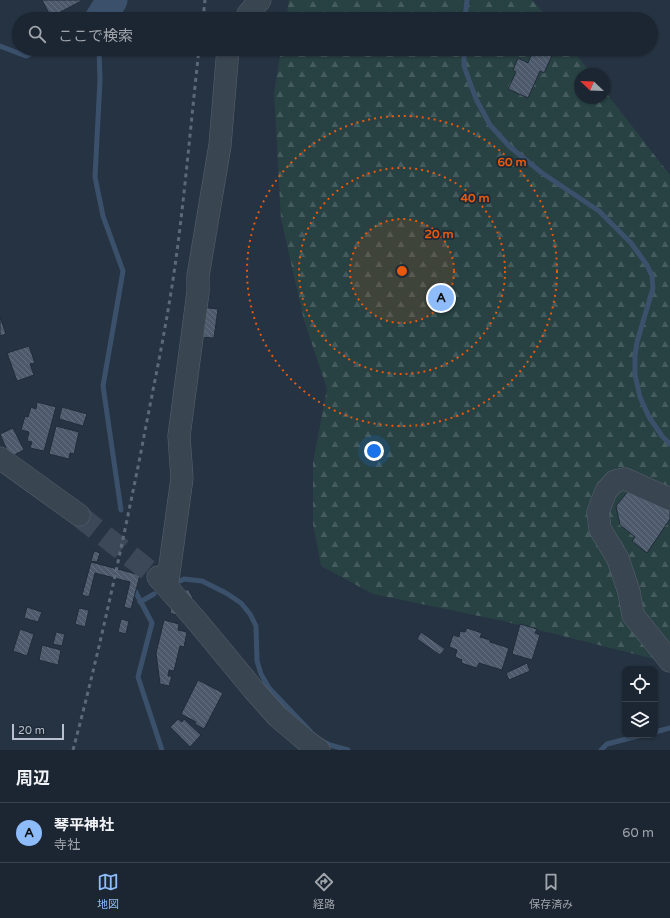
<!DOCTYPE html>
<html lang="ja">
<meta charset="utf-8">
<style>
body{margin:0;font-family:"Varela Round","Noto Sans JP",sans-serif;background:#29323e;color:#f1f3f6}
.controls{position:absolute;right:12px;bottom:12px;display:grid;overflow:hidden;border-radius:8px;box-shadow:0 1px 3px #0004}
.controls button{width:36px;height:36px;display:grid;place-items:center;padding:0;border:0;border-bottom:1px solid #3a434d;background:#1c2632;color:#f1f3f6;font:20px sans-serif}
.compass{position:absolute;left:574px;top:68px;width:36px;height:36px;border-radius:50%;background:#1c2632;box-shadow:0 1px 3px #0004;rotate:293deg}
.scale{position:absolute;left:12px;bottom:10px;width:52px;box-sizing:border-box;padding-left:4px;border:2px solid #b7c0cc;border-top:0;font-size:11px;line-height:14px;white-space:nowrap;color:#b7c0cc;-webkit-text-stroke:3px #1f2a37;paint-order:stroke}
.you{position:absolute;left:374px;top:451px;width:14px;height:14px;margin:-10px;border:3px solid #fff;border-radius:50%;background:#1a73e8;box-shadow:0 0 0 6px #1a73e833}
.badge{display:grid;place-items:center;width:26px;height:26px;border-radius:50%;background:#8ebcfa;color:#111;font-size:13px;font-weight:700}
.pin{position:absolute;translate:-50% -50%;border:2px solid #fff;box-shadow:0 1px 4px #0006}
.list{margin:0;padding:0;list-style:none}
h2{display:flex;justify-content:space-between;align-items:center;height:52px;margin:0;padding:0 16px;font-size:17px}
h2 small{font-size:13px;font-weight:400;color:#a0a5ac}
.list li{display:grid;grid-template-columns:26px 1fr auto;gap:12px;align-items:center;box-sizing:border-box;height:60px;padding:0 16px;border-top:1px solid #3a434d}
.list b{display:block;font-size:15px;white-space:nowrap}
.list p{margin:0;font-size:13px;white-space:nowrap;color:#a0a5ac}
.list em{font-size:13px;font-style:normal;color:#a0a5ac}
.icon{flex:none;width:22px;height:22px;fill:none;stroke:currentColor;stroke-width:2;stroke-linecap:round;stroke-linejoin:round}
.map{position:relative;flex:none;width:670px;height:750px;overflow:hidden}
.search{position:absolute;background:#1c2632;box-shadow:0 1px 3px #0004;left:12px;right:12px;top:12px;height:44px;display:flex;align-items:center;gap:10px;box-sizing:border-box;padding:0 14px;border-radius:22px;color:#a0a5ac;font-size:15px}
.sheet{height:112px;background:#1c2632}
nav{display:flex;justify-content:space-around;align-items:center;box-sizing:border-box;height:56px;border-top:1px solid #3a434d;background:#1c2632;font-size:11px;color:#a0a5ac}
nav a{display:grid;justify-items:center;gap:2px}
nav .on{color:#8ebcfa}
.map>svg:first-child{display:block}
.forest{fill:url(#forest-firs)}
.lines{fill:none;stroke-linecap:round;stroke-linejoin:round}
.stream{stroke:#3b516b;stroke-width:5}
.river{stroke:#3b516b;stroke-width:31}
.building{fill:url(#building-back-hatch);stroke:#212c39}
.minor-tunnel{stroke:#3c4857;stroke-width:22;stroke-dasharray:22 11;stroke-linecap:butt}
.minor-casing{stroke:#58636f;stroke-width:23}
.minor{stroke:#3a4552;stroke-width:22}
.rail{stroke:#5c6979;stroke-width:3;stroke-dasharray:4 4;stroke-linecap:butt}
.ring{fill:none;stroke:#e8590c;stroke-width:2;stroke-dasharray:2 4}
.centre{fill:#e8590c;stroke:#1f2a37;stroke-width:2}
.ring-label{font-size:12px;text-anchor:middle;font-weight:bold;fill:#e8590c;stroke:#1f2a37;stroke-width:3.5;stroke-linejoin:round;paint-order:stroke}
</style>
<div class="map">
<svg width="670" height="750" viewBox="0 0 670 750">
<defs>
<pattern id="forest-firs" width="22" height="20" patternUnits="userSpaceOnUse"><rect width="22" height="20" fill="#284143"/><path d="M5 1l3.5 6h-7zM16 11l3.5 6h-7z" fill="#455b5d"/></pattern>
<pattern id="building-back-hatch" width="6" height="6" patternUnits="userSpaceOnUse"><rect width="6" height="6" fill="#4c5a6b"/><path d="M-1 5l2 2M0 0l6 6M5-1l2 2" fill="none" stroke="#64707f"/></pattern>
</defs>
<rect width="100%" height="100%" fill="#263342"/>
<g class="forest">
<path d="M289,0H532L549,19H286Z"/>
<path d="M281,49H572L592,74H580V98H604V90L670,175V662L646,657L503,621L373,594L321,566L313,524V462L327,389L304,320L281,219L274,93Z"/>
</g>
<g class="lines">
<g class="stream">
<path d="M465,19L467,0"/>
<path d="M0,46L26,56L41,49"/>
<path d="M99,49L100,80L95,177L103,216L123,271L103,386L121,510"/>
<path d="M464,49V66L476,99L490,125L510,147L542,173L599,211L631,243L647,265L652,276L653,288L637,342L635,356V375L640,397L649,417L662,436L670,444"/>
<path d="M180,581L184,579L202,581L226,593L241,603L250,614L256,626L257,661L261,674L269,688L310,731"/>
<path d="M133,587L152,623L138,677L162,750"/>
<path d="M140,602L154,594"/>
<path d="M655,732L670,728"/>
<path d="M322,741L330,745L348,750"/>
<path d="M601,750L607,744L642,735"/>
</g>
<path class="river" d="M100,19L112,0"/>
</g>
<g class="building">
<path d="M42,0H83L51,17Z"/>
<path d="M530,49H555L544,73L540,71L528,98L508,89L516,72L513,70L518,58L528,63L533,51Z"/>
<path d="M437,293L445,297L442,304L434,301Z"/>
<path d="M200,307L218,309L214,338L199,337Z"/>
<path d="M0,317L6,334L0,336Z"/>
<path d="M29,346L35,363L30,364L34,375L17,381L7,353Z"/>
<path d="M37,402L56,407L44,451L30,448L32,442L27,441L29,432L21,430L25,416L28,417L31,407L36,409Z"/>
<path d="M62,407L87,414L83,426L59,419Z"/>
<path d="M56,426L79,432L74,454L70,453L69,459L49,454Z"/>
<path d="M13,428L24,450L10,457L0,434Z"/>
<path d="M629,490L670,508V519L647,553L632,541L635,537L620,525L616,506Z"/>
<path d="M94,551L100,553L97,562L91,561Z"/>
<path d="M91,562L140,575L131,609L124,607L130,582L95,573L89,597L82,595Z"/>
<path d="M188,589L193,598L186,603L181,594Z"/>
<path d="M27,607L42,612L38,622L24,618Z"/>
<path d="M79,608L89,610L85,627L75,624Z"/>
<path d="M171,608L177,609L176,615L170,613Z"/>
<path d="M121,619L129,621L126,634L118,632Z"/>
<path d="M164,620L179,624L178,630L187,632L184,647L180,646L174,671L169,670L168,676H172L169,686L160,684L156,653Z"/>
<path d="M520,624L537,629L535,633L540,635L532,660L512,654Z"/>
<path d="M467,628L482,633L480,637L490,640V642L509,648L502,670L479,663L477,668L461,663L462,660L455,657L457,650L449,647L453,635L459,637L460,631L465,632Z"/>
<path d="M20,629L34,634L27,656L13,651Z"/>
<path d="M56,632L65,634L62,646L53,644Z"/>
<path d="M421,632L445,649L440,655L417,639Z"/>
<path d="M42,645L61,650L58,665L39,660Z"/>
<path d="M527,663L530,671L509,680L506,673Z"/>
<path d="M198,680L223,693L204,729L195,724L196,722L181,714Z"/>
<path d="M178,719L182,722L184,719L201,735L190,747L170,727Z"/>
</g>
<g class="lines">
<path class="minor-tunnel" d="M79,515L83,519L102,534L157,577"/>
<defs>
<g id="minor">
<path d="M248,19V14L260,0"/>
<path d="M0,458L79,515"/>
<path d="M670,499L625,479L615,481L606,491L598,512L600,529L618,559L629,592L633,615L670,661"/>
<path d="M158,577L196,620L253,689L278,717L304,739L319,750"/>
<path d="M167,587L182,478L179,436L198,292V276L220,145L228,49"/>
</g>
</defs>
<use href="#minor" class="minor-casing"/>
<use href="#minor" class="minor"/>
<g class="rail">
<path d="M203,19L205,0"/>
<path d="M73,750C99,653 120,555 140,457C152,393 166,330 175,266C185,194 191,121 199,49"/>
</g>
</g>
<circle cx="402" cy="271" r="52" fill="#e8590c" fill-opacity=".12"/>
<g class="ring">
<circle cx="402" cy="271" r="52"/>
<circle cx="402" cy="271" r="103"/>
<circle cx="402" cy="271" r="155"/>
</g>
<circle cx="402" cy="271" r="6" class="centre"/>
<g class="ring-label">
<text x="512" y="166">60 m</text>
<text x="475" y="202">40 m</text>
<text x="439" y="238">20 m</text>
</g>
</svg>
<div class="controls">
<button><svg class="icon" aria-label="locate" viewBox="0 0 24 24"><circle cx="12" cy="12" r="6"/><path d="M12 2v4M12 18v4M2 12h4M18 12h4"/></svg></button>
<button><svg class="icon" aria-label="layers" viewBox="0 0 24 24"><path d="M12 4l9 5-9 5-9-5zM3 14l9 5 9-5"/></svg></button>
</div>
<svg class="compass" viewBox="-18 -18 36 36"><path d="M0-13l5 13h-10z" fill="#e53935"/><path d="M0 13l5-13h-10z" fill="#a0a5ac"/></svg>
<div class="scale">20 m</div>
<div class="you"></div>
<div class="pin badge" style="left:441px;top:298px">A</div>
<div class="search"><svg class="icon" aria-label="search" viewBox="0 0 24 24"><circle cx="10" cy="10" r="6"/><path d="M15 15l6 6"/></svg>ここで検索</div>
</div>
<section class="sheet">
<h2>周辺<small></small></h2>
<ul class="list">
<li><span class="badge">A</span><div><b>琴平神社</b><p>寺社</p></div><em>60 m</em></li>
</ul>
</section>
<nav>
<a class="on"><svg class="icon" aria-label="map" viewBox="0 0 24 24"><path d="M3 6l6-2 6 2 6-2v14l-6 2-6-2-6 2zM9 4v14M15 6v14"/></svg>地図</a>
<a><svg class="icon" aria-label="directions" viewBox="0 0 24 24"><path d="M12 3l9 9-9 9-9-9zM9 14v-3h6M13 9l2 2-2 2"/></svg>経路</a>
<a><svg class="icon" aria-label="saved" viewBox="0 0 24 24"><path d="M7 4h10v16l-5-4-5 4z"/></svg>保存済み</a>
</nav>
